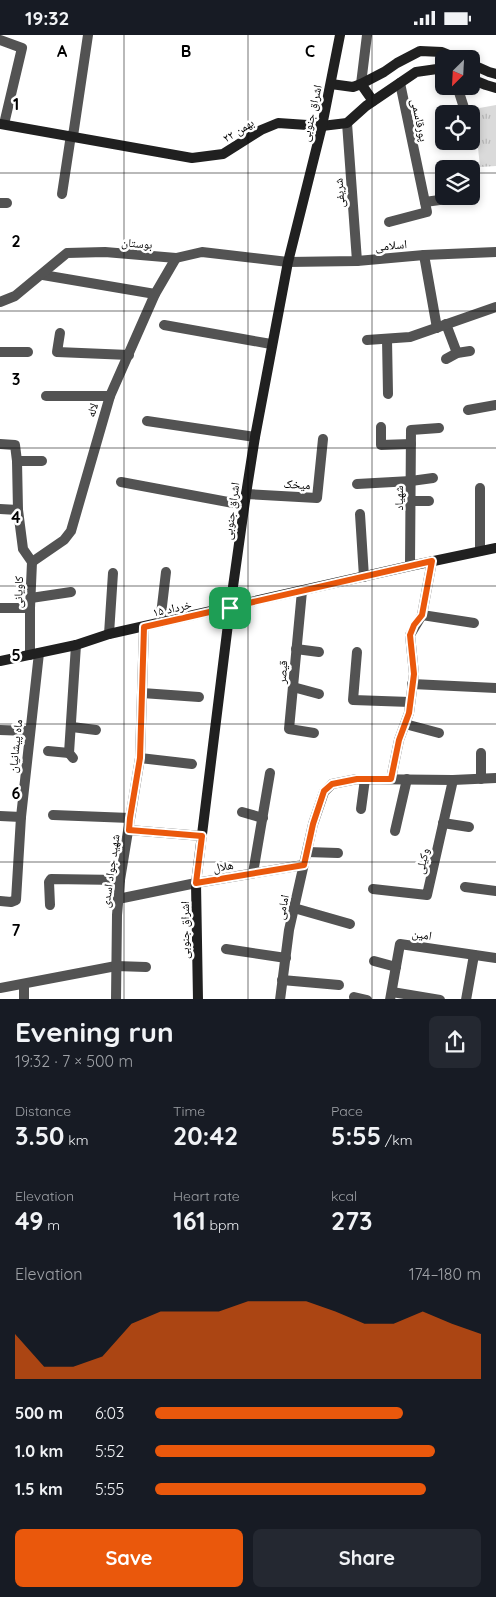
<!DOCTYPE html>
<meta charset="utf-8">
<style>
:root{--surface:#171b24;--page:#242831;--text:#f1f3f6;--muted:#9ea1a6;--accent:#ea580c}
body{margin:0;font-family:Quicksand,"Noto Naskh Arabic",sans-serif;background:var(--page);color:var(--text);height:100vh;display:flex;flex-direction:column;font-size:19px;white-space:nowrap}
*{box-sizing:border-box;margin:0}
p{font-size:16px;color:var(--muted)}
.icon{flex:none;width:28px;height:28px;fill:none;stroke:currentColor;stroke-width:2;stroke-linecap:round;stroke-linejoin:round}
.map{position:relative;height:964px;overflow:hidden}
.side{display:flex;flex-direction:column;background:var(--surface);flex:1}
.side>*{flex:none}
.needle{width:32px;rotate:204deg}
.tools{position:absolute;left:435px;top:15px;display:grid;gap:10px}
.tools a{display:grid;place-items:center;width:45px;height:45px;border-radius:8px;background:var(--surface);box-shadow:0 2px 8px #0003;font-size:25px}
.pin{position:absolute;display:grid;place-items:center;width:42px;height:42px;color:#fff;margin:-21px;border-radius:10px;box-shadow:0 2px 8px #0006}
.round{display:grid;place-items:center;flex:none;width:52px;height:52px;border-radius:8px;background:var(--page)}
.summary{display:flex;align-items:center;justify-content:space-between;height:85px;padding:0 15px}
h1{font-size:28px;font-weight:700;line-height:38px}
.stats{display:grid;grid-template-columns:repeat(3,1fr);gap:8px;height:85px;padding:5px 15px}
.stats div{display:grid;align-content:center}
.stats b{font-size:25px;font-weight:700}
.stats small{font-size:14px;font-weight:400}
.stats p{font-size:14px}
.chart{height:140px;padding:10px 15px}
.chart p{display:flex;justify-content:space-between}
.chart svg{width:100%;height:90px;margin-top:5px;fill:var(--accent);opacity:.7}
.action{display:flex;gap:10px;margin-top:auto;padding:10px 15px}
.action a{flex:1;height:58px;border-radius:8px;background:var(--accent);color:#fff;font-size:20px;font-weight:700;line-height:58px;text-align:center}
.action a+a{background:var(--page);color:var(--text)}
ul{padding:0 15px;list-style:none;font-size:16px}
li{display:grid;grid-template-columns:80px 60px 1fr;align-items:center;height:38px}
li i{height:12px;border-radius:6px;background:var(--accent)}
.status{display:flex;justify-content:space-between;align-items:center;height:35px;padding:0 25px;background:var(--surface);direction:ltr}
.status svg{height:14px;fill:currentColor}
.map>svg:first-child{display:block}
</style>
<div class="status"><b>19:32</b><svg viewBox="0 0 49 12"><path d="M0 12V9h3v3zM5 12V6h3v6zM10 12V3h3v9zM15 12V0h3v12zM26 1h20v11H26zM47 4h2v5h-2z"/></svg></div>
<div class="map">
<svg width="496" height="965" viewBox="0 0 496 965">
<defs>
<pattern id="park-tufts" width="24" height="20" patternUnits="userSpaceOnUse" patternTransform="scale(1.25)"><rect width="24" height="20" fill="#dadada"/><path d="M3 7l-1-3M5 7V3M7 7l1-3M15 17l-1-3M17 17v-4M19 17l1-3" fill="none" stroke="#b9b9b9"/></pattern>
</defs>
<rect width="100%" height="100%" fill="#fff"/>
<path fill="url(#park-tufts)" d="M496 70V131L480 132 474 74Z"/>
<g fill="none" stroke-linecap="round" stroke-linejoin="round">
<g stroke="#535353" stroke-width="10">
<path d="M0 5 22 13 4 89"/>
<path d="M361 49 367 0"/>
<path d="M457 51 466 79"/>
<path d="M347 88 357 226"/>
<path d="M73 101 88 0"/>
<path d="M62 159 71 100"/>
<path d="M425 167 461 162"/>
<path d="M0 168H7"/>
<path d="M389 187 427 177 400 48"/>
<path d="M424 220 437 293"/>
<path d="M43 240 155 259"/>
<path d="M0 267 15 261 67 218 105 217 176 223 202 217 288 227 357 226 424 220 496 217"/>
<path d="M446 289 457 318"/>
<path d="M164 290 271 309"/>
<path d="M60 298 57 317 129 320"/>
<path d="M387 304 388 359"/>
<path d="M367 305 410 302 496 272"/>
<path d="M0 317H28"/>
<path d="M446 324 457 318 470 316"/>
<path d="M46 361H110"/>
<path d="M468 375 496 370"/>
<path d="M147 386 255 402"/>
<path d="M381 392V410L411 409"/>
<path d="M0 409 15 410 17 426 18 475 23 514 32 527 30 573V620"/>
<path d="M17 426H42"/>
<path d="M121 447 244 470"/>
<path d="M357 449 411 446 433 443"/>
<path d="M480 453V516"/>
<path d="M246 459 317 463 323 404"/>
<path d="M411 466H429"/>
<path d="M0 474 18 475"/>
<path d="M360 479 364 542"/>
<path d="M32 527 64 505 71 496 110 361 155 259 176 223"/>
<path d="M410 531 411 395 439 393"/>
<path d="M302 556 289 694 314 698"/>
<path d="M31 563 71 557"/>
<path d="M0 573H30"/>
<path d="M422 580 474 588"/>
<path d="M160 588 166 537"/>
<path d="M109 599 113 538"/>
<path d="M296 614 319 617"/>
<path d="M357 617 353 665 410 667"/>
<path d="M412 649 496 653"/>
<path d="M293 652 319 659"/>
<path d="M142 658 199 662"/>
<path d="M405 689 439 698"/>
<path d="M72 692 96 695"/>
<path d="M0 695 29 696"/>
<path d="M48 716 69 718"/>
<path d="M73 723 69 718 76 610"/>
<path d="M140 723 192 729"/>
<path d="M391 744 399 705 409 678 414 639 410 600 422 580 432 526"/>
<path d="M481 744V718"/>
<path d="M361 774 365 744"/>
<path d="M242 777 263 783"/>
<path d="M53 780 130 783"/>
<path d="M0 781 21 782"/>
<path d="M443 788 469 792"/>
<path d="M129 795 202 801"/>
<path d="M395 796 407 744"/>
<path d="M307 817 338 818"/>
<path d="M253 838 270 738"/>
<path d="M465 852 496 856"/>
<path d="M373 854 427 860 453 745"/>
<path d="M118 864 196 848 303 830"/>
<path d="M0 866 11 867 16 865 21 782 39 618"/>
<path d="M50 870 49 847 51 844 120 845"/>
<path d="M294 873 350 889"/>
<path d="M226 914 286 923"/>
<path d="M374 926 396 932"/>
<path d="M282 945 339 950"/>
<path d="M0 953 116 931 146 932"/>
<path d="M392 957 440 965"/>
<path d="M354 962 367 965"/>
<path d="M24 965V949"/>
<path d="M116 965 117 880 120 845 140 723 144 592"/>
<path d="M280 965 289 895 313 789 324 757 332 749 357 744 453 745 496 743"/>
<path d="M390 965 400 909 496 923"/>
<path d="M466 965 474 920"/>
</g>
<g stroke="#202020" stroke-width="10">
<path d="M471 29 489 37 496 39"/>
<path d="M471 44 486 50 496 53"/>
<path d="M331 49 353 52 361 49 384 37 397 28 420 16 442 17 459 24"/>
<path d="M361 49 373 66"/>
<path d="M0 89 192 123 223 119 261 95 278 88 322 91 347 88 366 71 416 37 437 34 444 36"/>
<path d="M0 626 76 610 109 599 410 531 496 513"/>
<path d="M198 965 196 848 230 573 246 459 255 402 288 227 322 91 340 0"/>
</g>
</g>
<g fill="none" stroke-linecap="round" stroke-linejoin="round">
<g stroke="#fff" stroke-width="10">
<path id="route" d="M432 526 422 580 414 590 410 600 414 639 409 678 399 705 391 744H357L332 749 324 756 313 789 304 830 196 848 202 801 129 795 130 783 140 723 144 592Z"/>
</g>
<use href="#route" stroke="#ea580c" stroke-width="6"/>
</g>
<path fill="none" stroke="#000" stroke-width="1" stroke-opacity="0.55" d="M124 0V965M248 0V965M372 0V965M0 138H444M471 138H496M0 276H496M0 413H496M0 551H496M0 689H496M0 827H496"/>
<g text-anchor="middle" dominant-baseline="central" stroke-width="5" stroke-linejoin="round" paint-order="stroke">
<g font-size="12" fill="#000" stroke="#fff">
<text transform="translate(311 78) rotate(-77)">اشراق جنوبی</text>
<text transform="translate(420 85) rotate(78)">پورقاسمی</text>
<text transform="translate(238 95) rotate(-32)">۲۲ بهمن</text>
<text transform="translate(339 158) rotate(-94)">شریفی</text>
<text transform="translate(137 208) rotate(5)">بوستان</text>
<text transform="translate(391 210) rotate(-5)">اسلامی</text>
<text transform="translate(92 375) rotate(-74)">لاله</text>
<text transform="translate(297 449) rotate(3)">میخک</text>
<text transform="translate(398 463) rotate(-90)">شهیاد</text>
<text transform="translate(231 476) rotate(-82)">اشراق جنوبی</text>
<text transform="translate(18 557) rotate(-88)">کاویانی</text>
<text transform="translate(172 573) rotate(-13)">۱۵ خرداد</text>
<text transform="translate(282 637) rotate(-85)">قیصر</text>
<text transform="translate(15 711) rotate(-84)">ماه پیشانیان</text>
<text transform="translate(422 826) rotate(-77)">وکیلی</text>
<text transform="translate(223 831) rotate(-10)">هلال</text>
<text transform="translate(110 836) rotate(-82)">شهید جواد اسدی</text>
<text transform="translate(282 872) rotate(-78)">امامی</text>
<text transform="translate(184 895) rotate(-90)">اشراق جنوبی</text>
<text transform="translate(422 899) rotate(9)">امین</text>
</g>
</g>
<g font-size="16" text-anchor="middle" font-weight="bold" fill="#000" stroke="#fff" stroke-width="5" stroke-linejoin="round" paint-order="stroke">
<text x="62" y="22">A</text>
<text x="186" y="22">B</text>
<text x="310" y="22">C</text>
<text x="16" y="75">1</text>
<text x="16" y="212">2</text>
<text x="16" y="350">3</text>
<text x="16" y="488">4</text>
<text x="16" y="626">5</text>
<text x="16" y="764">6</text>
<text x="16" y="901">7</text>
</g>
</svg>
<div class="tools">
<a><svg class="needle" viewBox="-14 -14 28 28"><path d="M0-13l5 13h-10z" fill="#e53935"/><path d="M0 13l5-13h-10z" fill="#9ea1a6"/></svg></a>
<a><svg class="icon" aria-label="locate" viewBox="0 0 24 24"><circle cx="12" cy="12" r="6"/><path d="M12 2v4M12 18v4M2 12h4M18 12h4"/></svg></a>
<a><svg class="icon" aria-label="layers" viewBox="0 0 24 24"><path d="M12 4l9 5-9 5-9-5zM3 14l9 5 9-5"/></svg></a>
</div>
<div class="pin" style="left:230px;top:573px;background:#1e9e55"><svg class="icon" aria-label="arrive" viewBox="0 0 24 24"><path d="M6 21V4h12l-3 4 3 4H6"/></svg></div>
</div>
<section class="side">
<div class="summary"><div><h1>Evening run</h1><p>19:32 · 7 × 500 m</p></div><a class="round"><svg class="icon" aria-label="share" viewBox="0 0 24 24"><path d="M12 15V3M7 8l5-5 5 5M5 13v7h14v-7"/></svg></a></div>
<div class="stats">
<div><p>Distance</p><b>3.50<small> km</small></b></div>
<div><p>Time</p><b>20:42</b></div>
<div><p>Pace</p><b>5:55<small> /km</small></b></div>
</div>
<div class="stats">
<div><p>Elevation</p><b>49<small> m</small></b></div>
<div><p>Heart rate</p><b>161<small> bpm</small></b></div>
<div><p>kcal</p><b>273</b></div>
</div>
<div class="chart"><p><span>Elevation</span>174–180 m</p>
<svg viewBox="0 0 160 44" preserveAspectRatio="none"><path d="M0 44V22L10 38L20 38L30 33L40 17L50 11L60 11L70 11L80 6L90 6L100 6L110 11L120 17L130 17L140 11L150 17L160 22V44z"/></svg>
</div>
<ul>
<li><b>500 m</b>6:03<i style="width:76%"></i></li>
<li><b>1.0 km</b>5:52<i style="width:86%"></i></li>
<li><b>1.5 km</b>5:55<i style="width:83%"></i></li>
</ul>
<div class="action"><a>Save</a><a>Share</a></div>
</section>
